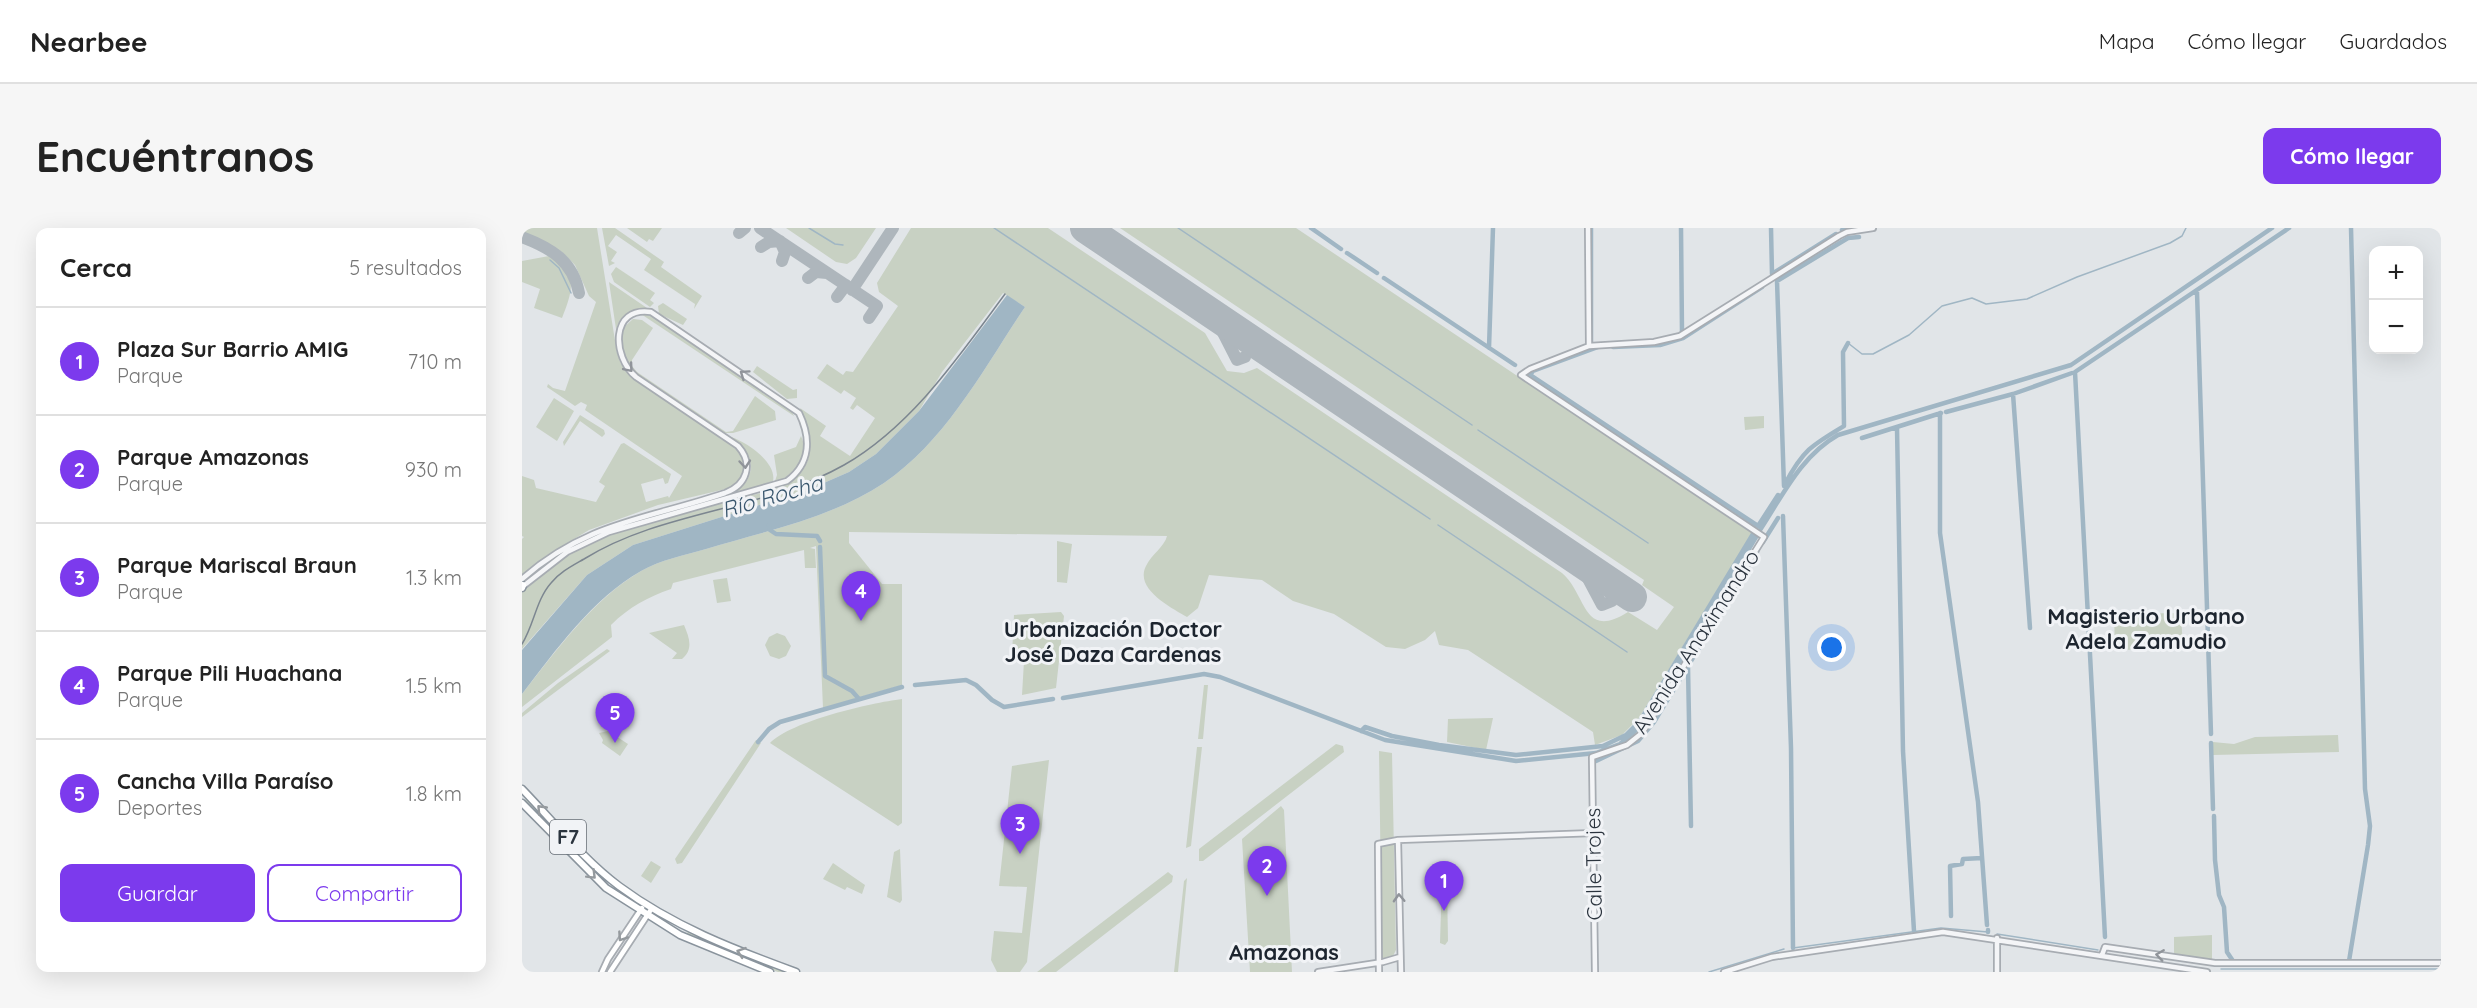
<!DOCTYPE html>
<html lang="es">
<head>
<meta charset="utf-8">
<style>
	body { margin:0; font-family:Quicksand,sans-serif; background:#f6f6f6; color:#222 }
	.controls { position:absolute; right:18px; top:18px; display:grid; overflow:hidden; border-radius:12px; box-shadow:0 6px 24px #0002 }
	.controls button { width:54px; height:54px; display:grid; place-items:center; padding:0; border:0; border-bottom:2px solid #e0e0e0; background:#fff; color:#222; font:30px sans-serif }
	.you { position:absolute; left:1310px; top:420px; width:21px; height:21px; margin:-15px; border:4px solid #fff; border-radius:50%; background:#1a73e8; box-shadow:0 0 0 9px #1a73e833 }
	.badge { display:grid; place-items:center; width:39px; height:39px; border-radius:50%; background:#7c3aed; color:#fff; font-size:20px; font-weight:700 }
	.pin { position:absolute; translate:-50% -50px; filter:drop-shadow(0 2px 3px #0008) }
	.pin::after { content:''; position:absolute; top:32px; width:21px; height:18px; background:inherit; clip-path:polygon(0 0,100% 0,50% 100%) }
	.list { margin:0; padding:0; list-style:none }
	h2 { display:flex; justify-content:space-between; align-items:center; height:78px; margin:0; padding:0 24px; font-size:26px }
	h2 small { font-size:20px; font-weight:400; color:#767676 }
	.list li { display:grid; grid-template-columns:39px 1fr auto; gap:18px; align-items:center; box-sizing:border-box; height:108px; padding:0 24px; border-top:2px solid #e0e0e0 }
	.list b { display:block; font-size:22px; white-space:nowrap }
	.list p { margin:0; font-size:20px; white-space:nowrap; color:#767676 }
	.list em { font-size:20px; font-style:normal; color:#767676 }
	.actions { display:flex; gap:12px; padding:18px 24px }
	.actions a { flex:1; padding:14px 0; border:2px solid #7c3aed; border-radius:12px; text-align:center; font-size:21px; color:#7c3aed }
	.actions .main { background:#7c3aed; color:#fff }
	.map { position:relative; flex:none; width:1919px; height:744px; overflow:hidden; border-radius:12px }
	header { display:flex; align-items:center; gap:36px; box-sizing:border-box; height:84px; padding:0 30px; background:#fff; border-bottom:2px solid #e0e0e0 }
	header strong { font-size:28px }
	nav { display:flex; gap:33px; margin-inline-start:auto; font-size:21px }
	.intro { display:flex; align-items:center; justify-content:space-between; box-sizing:border-box; height:144px; padding:0 36px }
	h1 { margin:0; font-size:42px }
	.button { padding:15px 27px; border-radius:12px; background:#7c3aed; color:#fff; font-size:21px; font-weight:700 }
	main { display:flex; gap:36px; padding:0 36px }
	aside { flex:1; background:#fff; border-radius:12px; box-shadow:0 6px 24px #0002 }
	.map>svg:first-child { display:block }
	.green { fill:#c8d1c3 }
	.water { fill:#a0b6c4 }
	.lines { fill:none; stroke-linecap:round; stroke-linejoin:round }
	.stream { stroke:#a0b6c4; stroke-width:1.5 }
	.canal { stroke:#a0b6c4; stroke-width:4.5 }
	.taxiway { stroke:#aeb6bc; stroke-width:12 }
	.runway { stroke:#aeb6bc; stroke-width:30 }
	.tertiary-casing { stroke:#a7acb2; stroke-width:8 }
	.secondary-casing { stroke:#a7acb2; stroke-width:8 }
	.trunk-casing { stroke:#8a949d; stroke-width:9 }
	.tertiary { stroke:#f4f5f7; stroke-width:4.5 }
	.secondary { stroke:#fff; stroke-width:4.5 }
	.trunk { stroke:#fff; stroke-width:6 }
	.tram { stroke:#7c8690; stroke-width:1.5 }
	.oneway { stroke:#90949a }
	.oneway2 { stroke:#959a9e }
	.labels { text-anchor:middle; stroke-width:6; stroke-linejoin:round; paint-order:stroke }
	.shield { fill:#f1f3f6; stroke:#666d75; stroke-width:1.5 }
	.shield-label { font-size:20px; font-weight:bold; fill:#2b343e }
	.street-label { font-size:21px; fill:#2b343e; stroke:#f1f3f6 }
	.water-label { font-size:22px; font-style:italic; fill:#3a576e; stroke:#f1f3f6 }
	.neighbourhood-label { font-size:22px; font-weight:bold; fill:#1d252f; stroke:#f1f3f6 }
</style>
</head>
<body>
<header>
<strong>Nearbee</strong>
<nav><a>Mapa</a><a>Cómo llegar</a><a>Guardados</a></nav>
</header>
<div class="intro"><h1>Encuéntranos</h1><a class="button">Cómo llegar</a></div>
<main>
<aside>
<h2>Cerca<small>5 resultados</small></h2>
<ul class="list">
<li><span class="badge">1</span><div><b>Plaza Sur Barrio AMIG</b><p>Parque</p></div><em>710 m</em></li>
<li><span class="badge">2</span><div><b>Parque Amazonas</b><p>Parque</p></div><em>930 m</em></li>
<li><span class="badge">3</span><div><b>Parque Mariscal Braun</b><p>Parque</p></div><em>1.3 km</em></li>
<li><span class="badge">4</span><div><b>Parque Pili Huachana</b><p>Parque</p></div><em>1.5 km</em></li>
<li><span class="badge">5</span><div><b>Cancha Villa Paraíso</b><p>Deportes</p></div><em>1.8 km</em></li>
</ul>
<div class="actions"><a class="main">Guardar</a><a>Compartir</a></div>
</aside>
<div class="map">
<svg width="1919" height="744" viewBox="0 0 1919 744">
	<rect width="100%" height="100%" fill="#e1e5e8"/>
	<path class="green" d="M0,0H75L95,125L99,136L111,149L212,217L223,234L222,247L208,260L136,277L67,302L24,328L0,348V311L2,309L0,308V248L12,252L14,260L74,274L83,258L77,254L99,216L102,215L149,246L146,255L143,256L141,250L119,256L124,274L146,268L147,270L160,248L63,182L65,177L59,174L53,178L25,159L26,156L31,160L43,163L74,74L67,68L53,37L40,24L0,4Z
		M80,0H93L142,34L139,39L180,68L172,81L173,76L122,42L129,31L94,7L86,18L95,24L89,33L93,35L87,38Z
		M105,0H140L131,13L127,11L125,14Z
		M264,0H354L334,30L325,36L314,34Z
		M389,0H526L683,105L705,143L722,145L735,140L1040,345C1065,366 1060,413 1106,384L1135,402L1152,379L1120,357L1122,352L598,0H774L1230,305L1117,490L1100,507L1073,517L1071,504L946,422L917,417L913,403L903,412L883,421L864,419L812,386L771,373L740,352L687,347L676,380L665,389C650,380 612,361 624,338C629,327 643,318 645,308L327,304V315L360,356H380V457L301,480L294,318L288,320L293,321L294,340H283L282,322L151,355L149,361C126,369 107,379 89,397L90,409L0,479V466C35,422 70,372 119,343C138,332 163,327 184,321C244,303 309,290 362,255C424,213 462,140 503,79L481,65L420,144L397,183L354,226L327,244L288,261L111,317L65,347L0,421V365C6,355 18,347 27,340C91,294 172,282 247,263C293,249 295,220 278,180L304,198L298,208L328,228L353,190L335,177L331,182L328,180L334,170L322,162L319,166L295,150L305,136L321,147L324,143L331,144L376,78L357,64L355,55Z
		M27,28C58,44 50,64 40,90L12,80L18,61L0,54V33Z
		M94,39L133,65L128,72L132,75L128,79L92,54L89,46Z
		M87,54L125,80C110,80 99,87 94,101Z
		M141,75L165,91L161,97L137,86L136,78Z
		M119,86L129,88L269,182L272,188Z
		M111,91L120,92L131,100L110,132V138L115,144L204,204L211,203L233,168L253,183L254,192L211,205H203L116,147C103,135 96,118 100,101Z
		M235,138L271,162L275,161V170L265,171L231,144Z
		M32,170L52,183L35,213L14,199Z
		M58,187L82,202L83,206L80,209L58,193L42,218L41,214Z
		M1242,188V200L1223,202L1222,189Z
		M279,208C289,230 271,247 252,256L255,247L252,227L274,219Z
		M209,209C225,214 255,235 251,253L212,267L153,283C171,266 216,278 227,248C234,230 220,220 209,209Z
		M535,313L550,316L545,355L535,354Z
		M205,350L209,373L195,375L191,352Z
		M539,384L542,388L534,460L500,467L502,433L492,430L490,426L492,387Z
		M1659,385L1661,421L1593,422L1592,386Z
		M162,397C167,409 172,421 160,431H150L155,425L127,405Z
		M255,405L263,408L269,418L264,428L257,431L248,428L243,417L247,409Z
		M85,421L88,423L0,489V485L36,455Z
		M682,457H686L681,511H676Z
		M380,471V595L376,598L248,515C270,493 348,475 380,471Z
		M971,490L964,522L925,514L926,491Z
		M86,503L106,516L98,528L80,515L81,512L77,505Z
		M1816,507L1817,524L1691,527V514L1712,516L1733,509Z
		M234,512L239,515L160,635L155,636L153,631Z
		M814,516L821,518L822,524L681,633H677V621Z
		M675,519H680L669,618L664,620Z
		M857,523L870,525L874,722L871,728L860,732Z
		M527,532L505,734L498,744H475L469,732L472,703L500,705L505,659L477,658L490,538Z
		M5,570L84,651L83,653L2,573Z
		M759,578L762,582L770,744H728L720,611Z
		M378,621L380,672L378,675L365,669L372,624Z
		M129,633L139,639L129,655L119,648Z
		M311,635L343,657L340,666L325,659L323,662L301,651Z
		M646,644L651,648L650,654L534,744H515Z
		M665,650L656,744H652L662,653Z
		M920,651L925,654L926,713L923,717L918,715Z
		M166,704L266,744H256L164,706Z
		M1690,707V733L1655,728L1652,725V709Z"/>
	<path class="water" d="M485,67L503,79C462,140 424,213 362,255C309,290 244,303 184,321C163,327 138,332 119,343C70,371 34,422 0,466V422L65,347L111,317L288,261L327,244L354,226L397,183Z"/>
	<g class="lines">
		<path class="stream" d="M287,0L313,16L321,17
			M472,0L908,291
			M656,0L950,197
			M28,32L37,40L49,65
			M1326,115L1340,126H1351L1387,107L1420,78L1450,70L1464,76L1505,71L1555,49L1648,15L1660,8L1664,0
			M956,202L1126,315
			M916,297L1105,424
			M1475,706L1576,722
			M1271,720L1419,700L1466,704
			M1699,741H1919
			M1187,744L1262,721"/>
		<path class="canal" d="M789,0L819,21
			M1069,0V114
			M1159,0L1160,105
			M1249,0L1250,46L1314,6
			M1320,2L1324,0
			M825,25L855,45
			M862,50L993,137
			M1675,64L1689,506
			M1076,119L1011,143L1008,147L1236,298L1256,267
			M1091,119L1138,117L1161,110L1240,59
			M967,120L971,0
			M1491,166L1508,400
			M1424,184L1491,166L1550,145
			M1418,185V305L1456,574L1465,697
			M1375,200L1381,523L1392,703
			M1340,210L1419,185
			M1263,256C1281,222 1290,217 1322,198L1321,124L1326,115
			M1262,258L1255,53L1326,10L1337,9
			M1261,288L1269,520L1271,720
			M247,297L248,302L254,306L295,308L298,313
			M1238,302C1261,267 1279,228 1316,207L1549,137L1750,0
			M1241,314L1256,290
			M298,319L303,448L330,463L337,471
			M1166,439L1169,598
			M393,457L444,452L454,457L470,472L482,479L531,471
			M541,470L682,446L698,449L863,512L994,533L1074,525L1098,516L1122,495L1234,309
			M839,503L843,499L870,508L917,517L994,527L1081,518L1104,507L1118,493L1231,306
			M236,514L247,501L258,494L380,459
			M1689,515L1691,581
			M1074,533L1116,513L1132,494L1235,324
			M1692,588L1693,632L1697,667L1702,679L1705,724L1711,733
			M1429,688L1428,638L1440,636L1441,631L1460,630
			M1466,702V704
			M1583,709L1553,144L1767,0
			M1827,733L1846,617L1848,598L1843,561L1829,0"/>
		<path class="taxiway" d="M238,0L355,78L347,90
			M217,5L223,0
			M0,9C29,20 51,33 57,65
			M239,19L247,14L258,13L263,24L260,33
			M286,50L294,44L305,45
			M330,62L371,0
			M315,69L324,57
			M692,87L715,132L723,129
			M1056,332L1080,377L1090,373"/>
		<path class="runway" d="M563,0L1110,369"/>
		<defs>
			<path id="tertiary" d="M1066,0L1067,118
				M0,351C64,294 126,291 203,265C225,257 232,236 216,218L114,149C90,129 88,78 129,84L277,185C289,210 289,235 265,253L87,304L45,324L0,359
				M876,612L879,744
				M1475,710V744
				M1580,727L1583,719L1693,735H1919
				M796,744L861,734L878,729
				M857,744L856,616L876,612L1072,605
				M1073,744L1070,529L1105,517L1120,505L1242,309L999,147L1008,141L1067,118L1132,114L1158,108L1317,8L1325,4L1351,0
				M1202,744L1250,729L1421,704L1685,744"/>
			<path id="secondary" d="M80,744L86,731L120,680
				M88,744L130,680"/>
			<path id="trunk" d="M0,360L1,357
				M0,561C31,593 62,632 97,658C151,698 211,721 274,744
				M0,575L84,660L158,707L248,744"/>
		</defs>
		<use href="#tertiary" class="tertiary-casing"/>
		<use href="#secondary" class="secondary-casing"/>
		<use href="#trunk" class="trunk-casing"/>
		<use href="#tertiary" class="tertiary"/>
		<use href="#secondary" class="secondary"/>
		<use href="#trunk" class="trunk"/>
		<path class="tram" d="M0,416C12,397 14,372 29,355C38,344 50,338 62,331C141,282 241,283 322,237C390,198 438,127 483,66"/>
	</g>
	<defs><path id="oneway-chevron" d="M-2-3.5L2.5 0L-2 3.5" fill="none" stroke-width="1.6" stroke-linecap="round" stroke-linejoin="round" transform="scale(1.5)"/></defs>
	<g class="oneway">
		<use href="#oneway-chevron" transform="translate(107 140) rotate(50)"/>
		<use href="#oneway-chevron" transform="translate(222 146) rotate(-145)"/>
		<use href="#oneway-chevron" transform="translate(223 236) rotate(85)"/>
		<use href="#oneway-chevron" transform="translate(877 670) rotate(-92)"/>
		<use href="#oneway-chevron" transform="translate(1638 727) rotate(-172)"/>
	</g>
	<g class="oneway2">
		<use href="#oneway-chevron" transform="translate(19 581) rotate(-134)"/>
		<use href="#oneway-chevron" transform="translate(70 647) rotate(45)"/>
		<use href="#oneway-chevron" transform="translate(100 709) rotate(124)"/>
		<use href="#oneway-chevron" transform="translate(219 724) rotate(-161)"/>
	</g>
	<g class="labels">
		<rect class="shield" x="28" y="592" width="36" height="34" rx="4.5"/>
		<g class="shield-label">
			<text x="46" y="616">F7</text>
		</g>
		<g class="street-label">
			<text transform="translate(1174 414) rotate(-57)" y="7">Avenida Anaximandro</text>
			<text transform="translate(1072 636) rotate(-91)" y="7">Calle Trojes</text>
		</g>
		<g class="water-label">
			<text transform="translate(250 268) rotate(-16)" y="8">Río Rocha</text>
		</g>
		<g class="neighbourhood-label">
			<text x="1624" y="396">Magisterio Urbano<tspan x="1624" dy="25">Adela Zamudio</tspan></text>
			<text x="591" y="409">Urbanización Doctor<tspan x="591" dy="25">José Daza Cardenas</tspan></text>
			<text x="762" y="732">Amazonas</text>
		</g>
	</g>
</svg>
<div class="controls">
<button>+</button>
<button>−</button>
</div>
<div class="you"></div>
<div class="pin badge" style="left:922px;top:683px">1</div>
<div class="pin badge" style="left:745px;top:668px">2</div>
<div class="pin badge" style="left:498px;top:626px">3</div>
<div class="pin badge" style="left:339px;top:393px">4</div>
<div class="pin badge" style="left:93px;top:515px">5</div>
</div>
</main>
</body>
</html>
